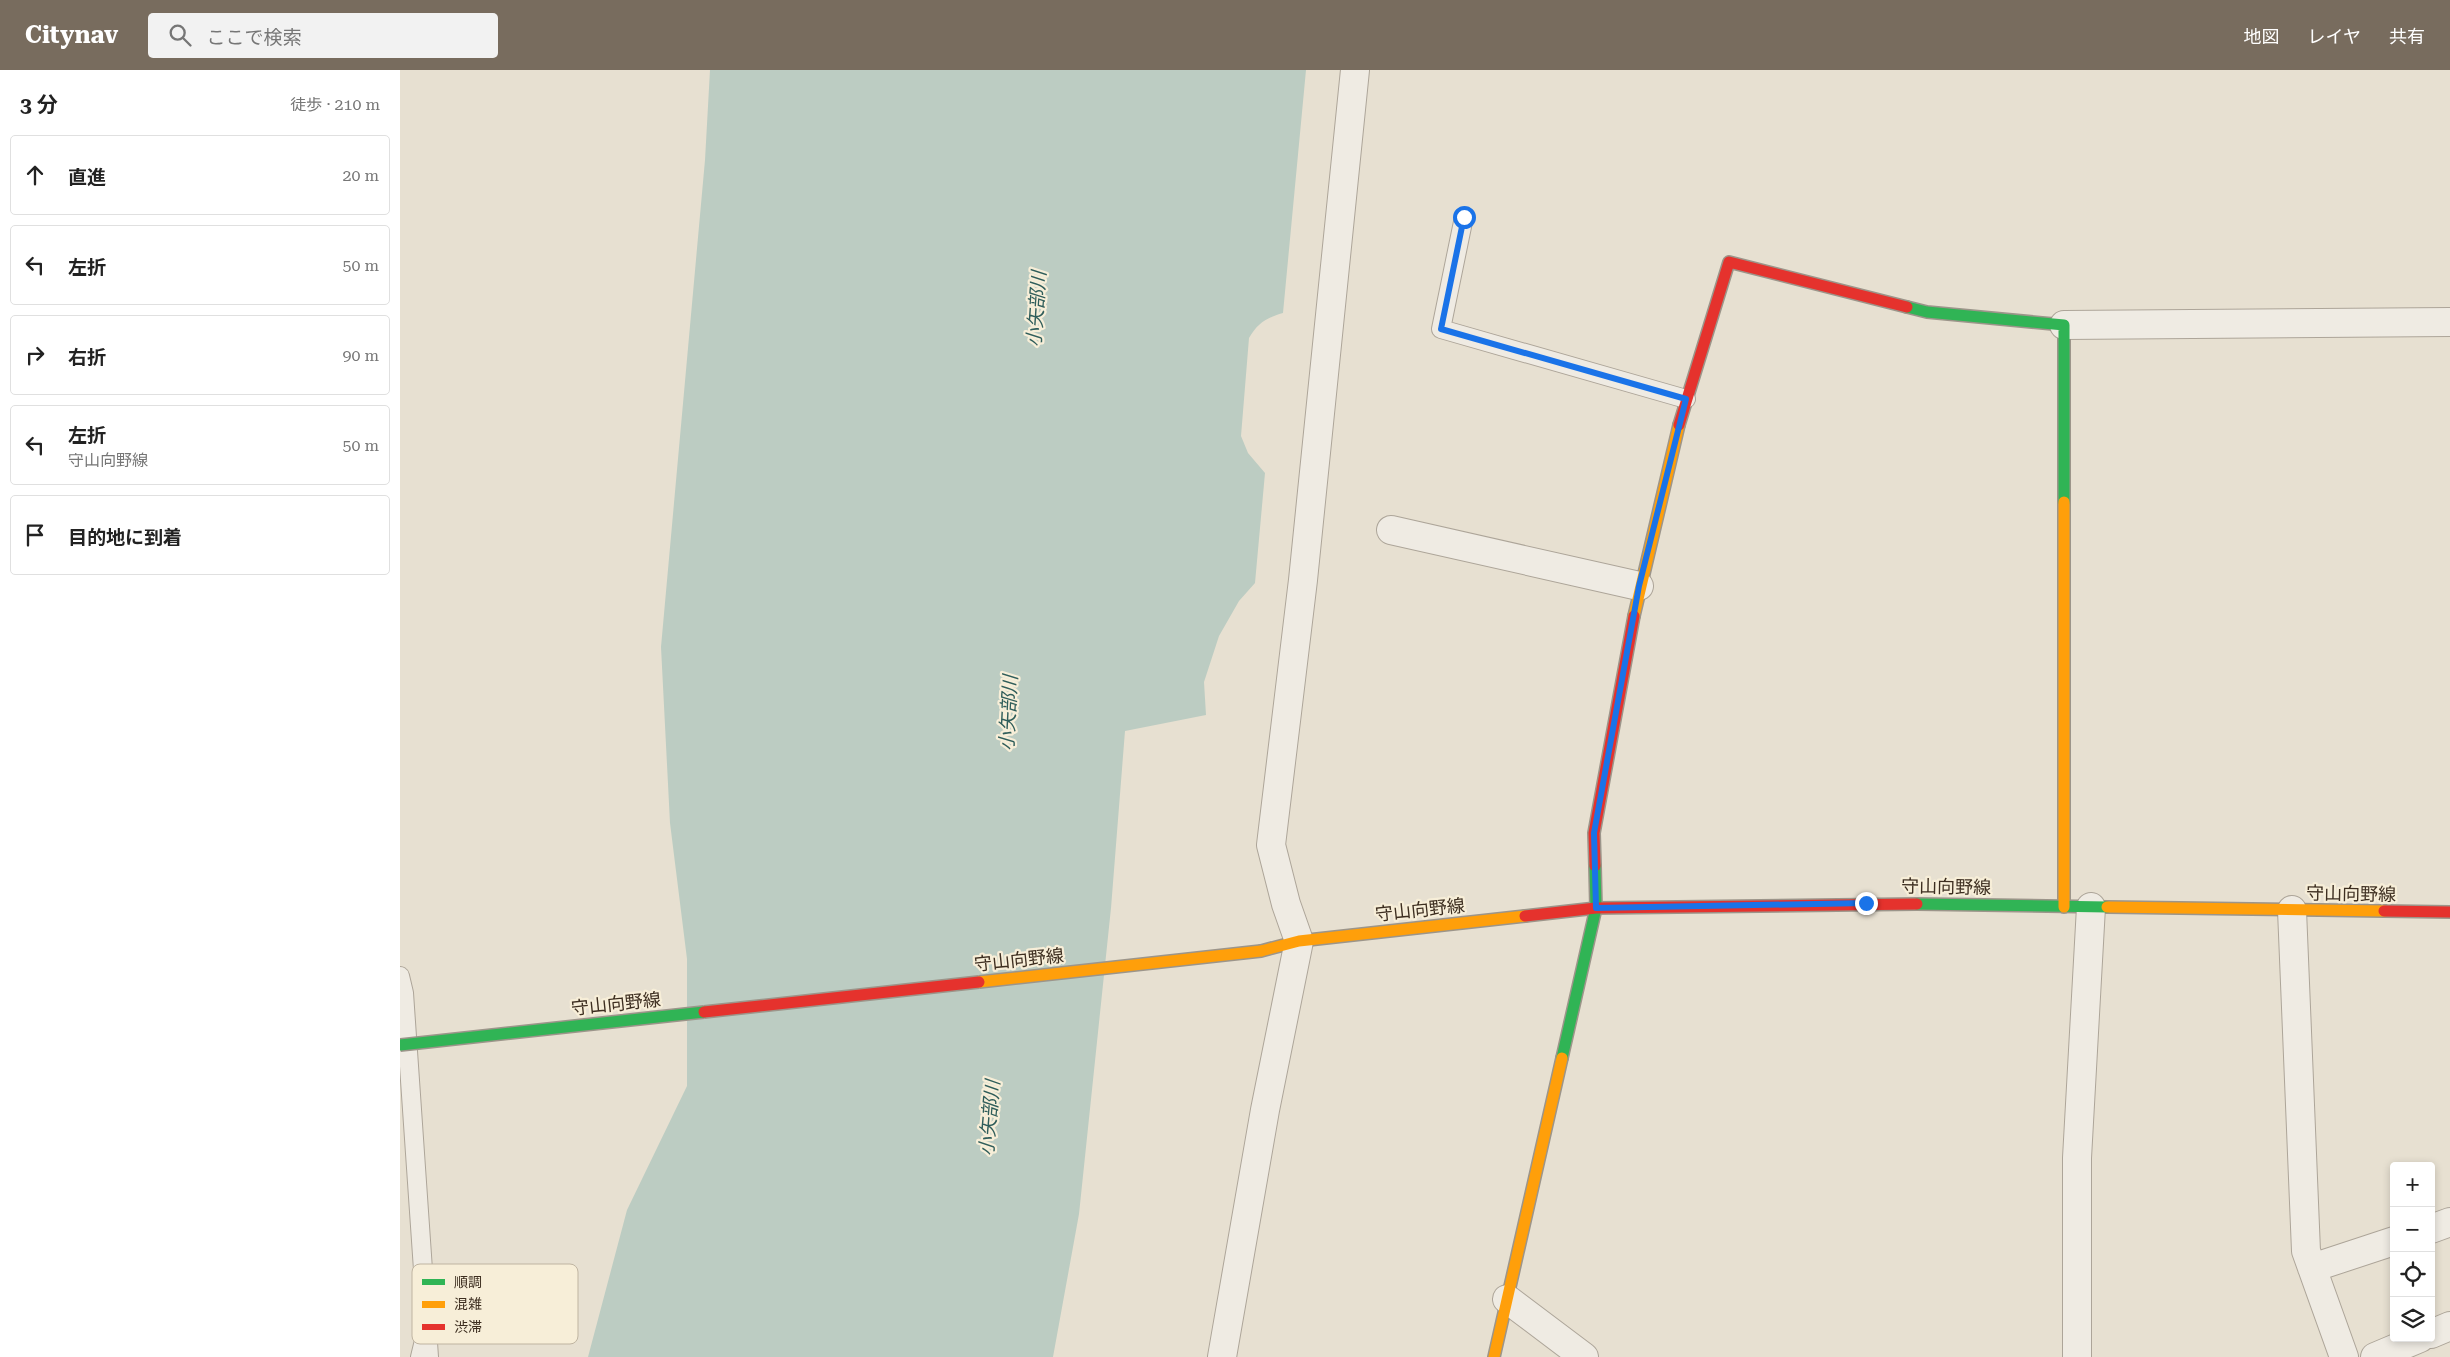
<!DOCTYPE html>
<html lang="ja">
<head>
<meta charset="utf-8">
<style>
	body { margin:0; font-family:"Roboto Serif","Noto Sans JP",serif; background:#f2f2f2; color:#222 }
	.controls { position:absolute; right:15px; bottom:15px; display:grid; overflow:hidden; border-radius:5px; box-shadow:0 2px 8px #0003 }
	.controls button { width:45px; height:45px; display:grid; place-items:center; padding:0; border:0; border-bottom:1px solid #e0e0e0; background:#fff; color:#222; font:25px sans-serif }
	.stop { position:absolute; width:15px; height:15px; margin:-11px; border:4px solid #1a73e8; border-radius:50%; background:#fff }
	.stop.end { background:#1a73e8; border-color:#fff; box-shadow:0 1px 5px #0008 }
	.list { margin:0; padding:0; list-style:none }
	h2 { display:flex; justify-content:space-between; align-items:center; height:65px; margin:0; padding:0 20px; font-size:21px }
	h2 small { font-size:16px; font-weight:400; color:#767676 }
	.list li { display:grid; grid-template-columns:32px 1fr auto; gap:15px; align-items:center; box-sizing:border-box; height:80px; margin:0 10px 10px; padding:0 10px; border:1px solid #e0e0e0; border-radius:5px }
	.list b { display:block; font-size:19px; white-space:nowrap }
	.list p { margin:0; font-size:16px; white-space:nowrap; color:#767676 }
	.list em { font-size:16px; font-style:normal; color:#767676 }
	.icon { flex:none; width:28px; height:28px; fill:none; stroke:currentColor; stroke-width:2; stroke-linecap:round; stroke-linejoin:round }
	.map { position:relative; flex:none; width:2050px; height:1287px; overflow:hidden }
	header { display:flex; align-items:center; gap:30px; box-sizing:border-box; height:70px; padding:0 25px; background:#786c5e; color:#fff }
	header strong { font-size:24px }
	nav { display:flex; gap:28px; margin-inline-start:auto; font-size:18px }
	.search { width:350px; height:45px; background:#f2f2f2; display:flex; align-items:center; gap:12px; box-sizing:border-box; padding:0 18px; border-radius:5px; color:#767676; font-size:19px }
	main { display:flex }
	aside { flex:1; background:#fff }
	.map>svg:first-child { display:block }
	.water { fill:#bcccc2 }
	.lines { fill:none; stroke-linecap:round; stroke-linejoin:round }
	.lane-casing { stroke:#ada599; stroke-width:20 }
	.street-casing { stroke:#ada599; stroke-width:30 }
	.fast-casing { stroke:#9c958a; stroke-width:14 }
	.slow-casing { stroke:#9c958a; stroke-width:14 }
	.jam-casing { stroke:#9c958a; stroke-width:14 }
	.lane { stroke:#efebe3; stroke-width:18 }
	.street { stroke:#efebe3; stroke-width:28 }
	.fast { stroke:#30b455; stroke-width:11 }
	.slow { stroke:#ff9f0a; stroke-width:11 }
	.jam { stroke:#e5322d; stroke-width:11 }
	.fast-bridge-casing { stroke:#9c958a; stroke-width:14; stroke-linecap:butt }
	.slow-bridge-casing { stroke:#9c958a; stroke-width:14; stroke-linecap:butt }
	.jam-bridge-casing { stroke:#9c958a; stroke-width:14; stroke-linecap:butt }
	.fast-bridge { stroke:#30b455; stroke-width:11 }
	.slow-bridge { stroke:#ff9f0a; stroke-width:11 }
	.jam-bridge { stroke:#e5322d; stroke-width:11 }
	.route { stroke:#1a73e8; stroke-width:6 }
	.labels { text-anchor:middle; stroke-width:4.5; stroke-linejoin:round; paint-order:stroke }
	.street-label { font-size:18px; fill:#3d2e20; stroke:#f7eed8 }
	.water-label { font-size:19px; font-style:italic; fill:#2f5d5a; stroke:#f7eed8 }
	.key { fill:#f7eed8; stroke:#bfb4a1; stroke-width:1 }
	.key-label { font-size:14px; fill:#3d2e20 }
</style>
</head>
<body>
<header>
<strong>Citynav</strong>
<div class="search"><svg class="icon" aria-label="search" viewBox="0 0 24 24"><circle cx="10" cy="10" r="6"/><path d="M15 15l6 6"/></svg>ここで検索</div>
<nav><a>地図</a><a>レイヤ</a><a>共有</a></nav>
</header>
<main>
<aside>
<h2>3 分<small>徒歩 · 210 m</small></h2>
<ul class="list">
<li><svg class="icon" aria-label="ahead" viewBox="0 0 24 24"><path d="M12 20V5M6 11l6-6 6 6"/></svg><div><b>直進</b></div><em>20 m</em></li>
<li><svg class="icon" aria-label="left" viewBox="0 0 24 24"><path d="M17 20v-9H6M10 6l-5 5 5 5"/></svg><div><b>左折</b></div><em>50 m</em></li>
<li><svg class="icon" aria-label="right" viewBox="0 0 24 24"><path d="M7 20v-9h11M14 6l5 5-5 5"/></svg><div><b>右折</b></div><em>90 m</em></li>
<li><svg class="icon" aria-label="left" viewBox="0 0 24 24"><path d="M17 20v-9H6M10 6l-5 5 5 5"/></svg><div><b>左折</b><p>守山向野線</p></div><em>50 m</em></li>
<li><svg class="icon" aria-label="arrive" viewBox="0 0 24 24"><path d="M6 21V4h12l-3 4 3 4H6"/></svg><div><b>目的地に到着</b></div></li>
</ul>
</aside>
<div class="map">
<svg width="2050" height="1287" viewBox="0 0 2050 1287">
	<rect width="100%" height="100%" fill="#e7e0d1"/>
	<path class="water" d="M310,0H906L883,243C866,248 858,253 849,268L841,366L848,383L865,403L855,513L839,531L819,566L804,612L806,645L725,661L711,838L679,1144L653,1287H188L227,1140L287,1016V889L270,753L261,577L305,90Z"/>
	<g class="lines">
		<defs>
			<path id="lane" d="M1064,147L1041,259L1286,329
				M0,906L4,923L27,1258
				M20,1287L27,1258L29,1287"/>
			<path id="street" d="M1664,255L2050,252
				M991,460L1239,516
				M1892,840L1906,1181L1944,1287
				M2031,1159L2050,1152
				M1912,1198L1994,1171
				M1107,1229L1184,1287
				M2031,1264L2050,1256
				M822,1287L865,1040L899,871L886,834L871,775L903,510L955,0
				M1677,1287V1088L1691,837
				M1975,1287L2020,1268"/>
			<path id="fast" d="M1507,237L1527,242L1664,255V432
				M1517,834L1707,837
				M1162,988L1196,838L1195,796"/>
			<path id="slow" d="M1664,432V837
				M1234,546L1279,355
				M1707,837L1984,841
				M861,881L899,871L1125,846
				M1094,1287L1162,988"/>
			<path id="jam" d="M1279,355L1329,192L1507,237
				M1195,796L1194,763L1234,546
				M1984,841L2050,842
				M1125,846L1196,838L1517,834"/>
		</defs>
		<use href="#lane" class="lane-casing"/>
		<use href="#street" class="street-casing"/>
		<use href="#fast" class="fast-casing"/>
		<use href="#slow" class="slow-casing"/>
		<use href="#jam" class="jam-casing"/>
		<use href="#lane" class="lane"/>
		<use href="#street" class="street"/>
		<use href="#fast" class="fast"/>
		<use href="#slow" class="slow"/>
		<use href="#jam" class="jam"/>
		<defs>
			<path id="fast-bridge" d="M0,975L304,942"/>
			<path id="slow-bridge" d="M579,912L861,881"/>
			<path id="jam-bridge" d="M304,942L579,912"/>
		</defs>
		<use href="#fast-bridge" class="fast-bridge-casing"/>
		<use href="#slow-bridge" class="slow-bridge-casing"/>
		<use href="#jam-bridge" class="jam-bridge-casing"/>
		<use href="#fast-bridge" class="fast-bridge"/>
		<use href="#slow-bridge" class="slow-bridge"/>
		<use href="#jam-bridge" class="jam-bridge"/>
	</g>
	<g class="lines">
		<path class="route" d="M1064,147L1041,259L1286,329L1239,516L1194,763L1196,838L1466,833"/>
	</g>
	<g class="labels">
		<g class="street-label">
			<text transform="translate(1546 817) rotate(1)" y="6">守山向野線</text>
			<text transform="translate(1951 824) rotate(1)" y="6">守山向野線</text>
			<text transform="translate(1020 840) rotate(-6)" y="6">守山向野線</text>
			<text transform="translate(619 890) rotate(-6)" y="6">守山向野線</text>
			<text transform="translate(216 934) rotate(-6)" y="6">守山向野線</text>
		</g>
		<g class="water-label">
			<text transform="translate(636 239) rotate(-86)" y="7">小矢部川</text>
			<text transform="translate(608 643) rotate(-87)" y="7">小矢部川</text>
			<text transform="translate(589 1048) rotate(-85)" y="7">小矢部川</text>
		</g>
	</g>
	<rect x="12" y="1194" width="166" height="80" rx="8" class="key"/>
	<rect x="22" y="1209" width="23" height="6" fill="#30b455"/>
	<rect x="22" y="1231" width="23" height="7" fill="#ff9f0a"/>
	<rect x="22" y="1254" width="23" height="6" fill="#e5322d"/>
	<g class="key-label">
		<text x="54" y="1217">順調</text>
		<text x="54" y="1239">混雑</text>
		<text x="54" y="1262">渋滞</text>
	</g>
</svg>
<div class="controls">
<button>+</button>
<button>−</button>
<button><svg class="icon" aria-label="locate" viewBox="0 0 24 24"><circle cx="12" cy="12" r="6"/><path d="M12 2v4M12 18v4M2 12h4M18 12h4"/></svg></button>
<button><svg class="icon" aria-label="layers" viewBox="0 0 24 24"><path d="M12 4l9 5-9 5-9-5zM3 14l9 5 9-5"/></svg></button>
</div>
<div class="stop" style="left:1064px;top:147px"></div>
<div class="stop end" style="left:1466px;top:833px"></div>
</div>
</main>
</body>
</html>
